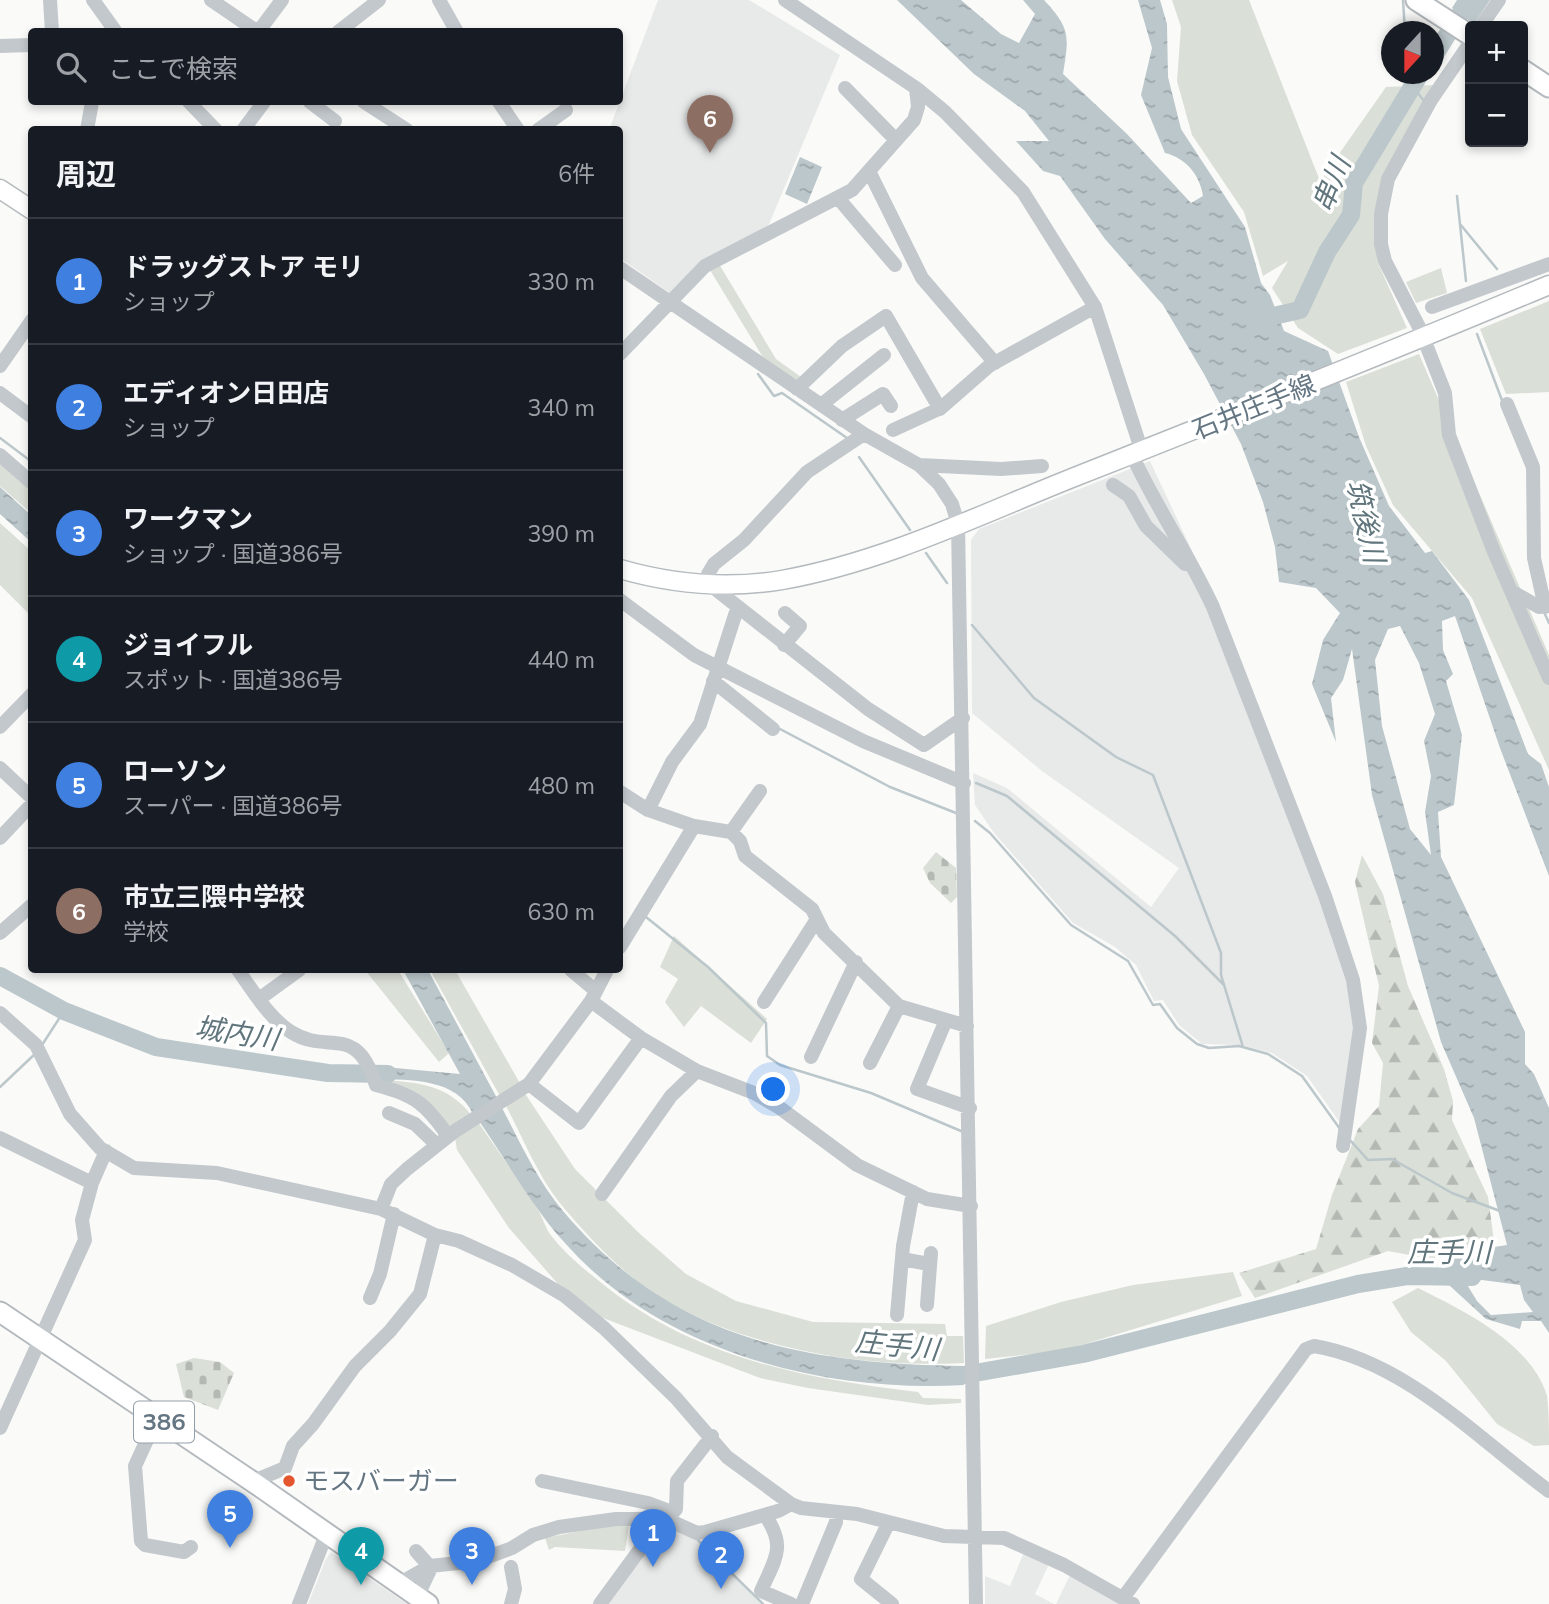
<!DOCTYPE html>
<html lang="ja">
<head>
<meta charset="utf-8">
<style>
	body { margin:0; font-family:Mulish,"Noto Sans JP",sans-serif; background:#20242c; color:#f1f3f6 }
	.controls { position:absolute; right:21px; top:21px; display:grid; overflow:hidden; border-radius:7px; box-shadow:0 4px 10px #0003 }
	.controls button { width:63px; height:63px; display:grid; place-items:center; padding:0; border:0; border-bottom:2px solid #363941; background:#171b24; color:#f1f3f6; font:35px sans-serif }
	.compass { position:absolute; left:1381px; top:21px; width:63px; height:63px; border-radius:50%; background:#171b24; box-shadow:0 4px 10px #0003; rotate:201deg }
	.you { position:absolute; left:774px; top:1090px; width:24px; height:24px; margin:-18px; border:5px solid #fff; border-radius:50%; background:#1a73e8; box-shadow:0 0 0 10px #1a73e833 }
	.badge { display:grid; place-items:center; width:46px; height:46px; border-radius:50%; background:#1a73e8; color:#fff; font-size:23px; font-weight:700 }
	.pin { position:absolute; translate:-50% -58px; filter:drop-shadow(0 2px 4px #0008) }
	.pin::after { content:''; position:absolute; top:37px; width:24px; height:21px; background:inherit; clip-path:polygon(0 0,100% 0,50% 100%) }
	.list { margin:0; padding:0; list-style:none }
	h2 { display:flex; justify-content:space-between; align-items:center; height:91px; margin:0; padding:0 28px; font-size:30px }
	h2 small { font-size:23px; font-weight:400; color:#9ea1a6 }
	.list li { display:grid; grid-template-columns:46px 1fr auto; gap:21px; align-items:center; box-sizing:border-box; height:126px; padding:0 28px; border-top:2px solid #363941 }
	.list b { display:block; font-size:26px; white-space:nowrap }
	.list p { margin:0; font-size:23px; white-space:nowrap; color:#9ea1a6 }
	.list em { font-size:23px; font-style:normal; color:#9ea1a6 }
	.icon { flex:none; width:38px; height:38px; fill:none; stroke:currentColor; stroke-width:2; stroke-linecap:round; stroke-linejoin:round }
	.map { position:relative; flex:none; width:1549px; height:1604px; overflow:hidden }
	.search { position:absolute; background:#171b24; box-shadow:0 4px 10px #0003; left:28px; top:28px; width:595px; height:77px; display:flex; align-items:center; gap:18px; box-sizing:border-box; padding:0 24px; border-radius:7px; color:#9ea1a6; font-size:26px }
	.panel { position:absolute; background:#171b24; box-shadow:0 4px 10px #0003; left:28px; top:126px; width:595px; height:847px; border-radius:7px }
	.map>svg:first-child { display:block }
	.built { fill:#e8e9e9 }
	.grass { fill:#dadfd7 }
	.forest { fill:url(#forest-firs) }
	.cemetery { fill:url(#cemetery-stones) }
	.water { fill:url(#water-ripples); fill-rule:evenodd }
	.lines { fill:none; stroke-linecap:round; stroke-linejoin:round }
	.stream { stroke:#bbc7cb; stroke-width:2.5 }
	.river { stroke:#bbc7cb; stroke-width:18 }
	.major-casing { stroke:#b5babe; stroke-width:21 }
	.highway-casing { stroke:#b4b9bd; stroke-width:23 }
	.minor { stroke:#c3c8cc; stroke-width:14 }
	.major { stroke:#fff; stroke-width:18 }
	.highway { stroke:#fff; stroke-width:19 }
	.poi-dot { fill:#e4572e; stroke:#fff; stroke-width:2.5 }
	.labels { text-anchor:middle; stroke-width:7; stroke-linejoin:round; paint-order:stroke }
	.shield { fill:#fff; stroke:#939fa8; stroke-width:2 }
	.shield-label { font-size:24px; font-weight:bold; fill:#657683 }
	.street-label { font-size:26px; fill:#657683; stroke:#fff }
	.poi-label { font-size:26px; fill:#657683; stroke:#fff; text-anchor:start }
	.water-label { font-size:28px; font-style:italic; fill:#60757c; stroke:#fff }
</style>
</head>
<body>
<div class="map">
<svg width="1549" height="1604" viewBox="0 0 1549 1604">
	<defs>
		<pattern id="forest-firs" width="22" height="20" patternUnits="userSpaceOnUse" patternTransform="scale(1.75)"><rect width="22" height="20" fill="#dadfd7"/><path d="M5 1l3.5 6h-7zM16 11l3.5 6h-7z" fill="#b4b9b4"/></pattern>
		<pattern id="cemetery-stones" width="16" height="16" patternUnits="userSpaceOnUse" patternTransform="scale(1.75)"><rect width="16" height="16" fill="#dadfd7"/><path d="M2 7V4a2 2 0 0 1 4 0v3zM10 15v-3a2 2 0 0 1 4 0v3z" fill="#b4b9b4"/></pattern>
		<pattern id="water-ripples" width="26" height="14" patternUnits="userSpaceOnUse" patternTransform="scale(1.75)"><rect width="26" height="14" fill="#bbc7cb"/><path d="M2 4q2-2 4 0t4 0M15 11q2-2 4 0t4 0" fill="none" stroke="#9ca6aa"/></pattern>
	</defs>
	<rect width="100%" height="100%" fill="#fafaf8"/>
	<path class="built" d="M658,0H749L840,55L767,229L670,293L620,258V130H609Z
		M1150,461L1201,570L1243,671L1365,1039L1343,1127L1307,1076L1272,1053L1240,1045L1202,1044L1179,1025L1163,1000L1154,1001L1136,965L1115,947L1073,923L994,833L975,805L973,773L1007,788L1151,907L1179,868L1042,771L972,713L971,540L979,529Z
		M664,1524L693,1536L761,1604H603Z
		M1025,1550L1050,1562L1035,1594L1054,1604H985V1576L1010,1586Z
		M331,1552L407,1604H308L326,1559Z
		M1071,1573L1127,1604H1056Z"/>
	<path class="grass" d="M1172,0H1249L1320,181L1386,87L1434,85L1376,208L1378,263L1407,328L1338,354L1298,328L1272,288L1288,261L1263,276L1244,212L1192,135L1177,81L1181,27Z
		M719,264L776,359L801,377L798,381L764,359L710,270Z
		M1441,268L1447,293L1416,303L1406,282Z
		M1549,301V392L1506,394L1480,329Z
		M1419,354L1549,655V770L1472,598L1393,505L1366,446L1346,382Z
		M0,452L31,479V513L0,486Z
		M0,523L31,551V616L0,585Z
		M674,936L767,1019L751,1043L701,1006L684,1027L665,1002L678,979L660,967Z
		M365,970H398L449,1053L439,1062Z
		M430,970H455L521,1085L501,1098Z
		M379,1080C417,1082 448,1084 472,1116L449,1131Z
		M524,1092L575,1169L640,1234L686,1274L736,1301L813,1322L945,1324L947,1336H963L964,1363C868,1368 761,1351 675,1306C632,1283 595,1245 564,1208C539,1179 524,1140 506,1106Z
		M478,1122C498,1151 519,1180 538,1210C543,1218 545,1227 550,1234C565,1254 585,1270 604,1285C695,1358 806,1379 918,1392L923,1398L961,1399V1403L928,1405L808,1388L760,1378L590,1313L565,1292L509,1228L457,1150L455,1138Z
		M1233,1272L1242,1296L1062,1351L985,1359L986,1326L1061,1302L1133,1285Z
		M1418,1288C1464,1311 1531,1343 1547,1396C1549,1411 1549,1429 1549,1445L1534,1446L1497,1424L1446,1361L1411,1332L1392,1302Z
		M611,1525H629L625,1551L555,1547L549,1550L545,1538Z"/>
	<path class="forest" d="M1362,855L1383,894L1408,986L1444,1069L1453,1101L1452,1120L1488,1197L1494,1241L1431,1259L1388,1251L1255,1298L1239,1273L1316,1249L1332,1195L1358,1129L1379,1106L1383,1063L1372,1043L1379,986L1355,882Z"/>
	<path class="cemetery" d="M936,852L956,868L957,897L951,903L930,883L923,868Z
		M194,1358L220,1362L234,1373L218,1410L184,1397L176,1364Z"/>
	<path class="water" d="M897,0H961L1001,34L1019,43L1035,14L1023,0H1044C1071,29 1069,36 1063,74L1127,134L1191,203L1203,196C1200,175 1186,158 1165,153L1141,95L1152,48L1138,0H1160L1167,24L1168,77L1181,129L1245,227L1261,283L1270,295L1284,331L1328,351L1359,437L1389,506L1425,553L1432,551L1469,600L1528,754L1541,764L1549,787V876L1500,748L1455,616L1442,621L1443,650L1453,674L1446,681L1462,735L1454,805L1438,812L1441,857L1525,1032V1064L1534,1074L1549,1108V1333L1541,1321H1522L1520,1329L1486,1319L1449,1285L1443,1255L1507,1245L1474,1118L1441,1042L1372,795L1352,649L1343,680L1331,698L1336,742L1312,684L1323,640L1340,613L1316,588L1279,582L1275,547L1263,502L1241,444L1204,374L1163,305L1105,239L1060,176L1043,171L1016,141H1049L1025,111L974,74ZM1400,626L1419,663L1435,714L1424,741L1431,776L1425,812L1431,855L1410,829L1382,726L1375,660L1388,629ZM1482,1280L1520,1285L1524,1300L1533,1312L1491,1315L1477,1301L1466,1283Z
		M1457,0H1490L1474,24L1452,8Z
		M800,157L822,167L807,204L785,194Z
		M0,487L31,515V542L0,514Z
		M403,970H428L498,1100L473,1114C457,1078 410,1080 377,1079L374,1066L460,1074Z
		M501,1106C520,1142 537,1180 563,1211C671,1339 803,1364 963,1366L964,1385C824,1393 661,1352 565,1243C532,1207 507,1161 479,1121Z"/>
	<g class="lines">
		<path class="stream" d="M1403,0L1405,32
			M1410,74L1411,84L1424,101
			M1457,196L1466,281
			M1460,224L1497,269
			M1477,334L1503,403
			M758,374L774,396L782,393L847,438
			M0,438L32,462
			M859,457L910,530
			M926,553L947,583
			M1544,612L1549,623
			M972,625L1034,698L1116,757L1153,775L1221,953V975L1243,1047
			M780,729L890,787L956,813
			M976,783L1007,796L1175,936L1224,985
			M975,821L990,833L1071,925L1128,961L1153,1005L1160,1004L1177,1028L1197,1044L1209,1048L1239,1046L1268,1054L1302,1076L1340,1129
			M646,917L708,967L766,1023L767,1056L780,1065L871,1093L961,1131
			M42,1045L64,1011
			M0,1087L36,1053
			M1349,1139L1368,1160L1392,1159L1452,1193L1500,1211
			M697,1539L763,1604"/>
		<path class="river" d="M1434,56L1469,0
			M1255,320L1300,310L1327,252L1351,215L1354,183L1420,74
			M0,976L64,1011L156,1047L328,1073L388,1074
			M958,1376L1083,1354L1358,1284L1407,1276L1472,1277"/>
		<defs>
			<path id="major" d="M0,189L32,210
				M620,569C672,584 728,589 782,580C883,562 977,516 1072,478C1232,415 1391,351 1549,285"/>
			<path id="highway" d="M1416,0L1470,35
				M1523,70L1549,87
				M0,1312L256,1484L428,1604"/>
		</defs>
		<use href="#major" class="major-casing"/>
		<use href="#highway" class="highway-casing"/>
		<path class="minor" d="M50,0L52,32
			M93,0L116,32
			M211,0L258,32
			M439,0L457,32
			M785,0L916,88L945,112L1023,192L1095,307L1142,452
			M1481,26L1499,0
			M258,32L282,0
			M338,32L379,0
			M1470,43L1431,100L1388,179L1381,214V244L1385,261L1420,329L1445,393L1449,435L1494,552L1549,678
			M0,46L32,45
			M845,88L896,140
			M189,102L216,130
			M310,102L335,121
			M364,102L407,130
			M499,102L518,130
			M87,130L92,102
			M243,130L264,102
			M538,130L566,110
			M869,171L922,278L995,363
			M838,198L895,265
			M620,268L864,434L919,465L939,484L952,504L958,524L976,1604
			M1432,307L1549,264
			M620,354L705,266L852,190L914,120L918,107L916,88
			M0,366L32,320
			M797,389L842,346L886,316L940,409
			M0,393L32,417
			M1507,404L1533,467L1534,558L1545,607
			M821,405L884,355
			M842,420L883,394L891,406
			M893,430L941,408L989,366L1095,307
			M864,434L807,472L744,540L714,564L708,574L709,584L868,709L924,745L963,718
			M0,455L32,483
			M1132,455C1156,507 1189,555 1213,607L1325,896L1353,980L1360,1028L1343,1146
			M919,465L1001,469L1042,466
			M1113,485L1129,496L1146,526L1185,564
			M1511,591L1539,607L1549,606
			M620,600L694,655L863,741L964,783
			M784,645L800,626L785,613
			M713,681L773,729
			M0,727L32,694
			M0,768L32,798
			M620,792L648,810L694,826L731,832L740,841L745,856L812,909L824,933L899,1006L967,1026
			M648,810L672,762L700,724L737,609
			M731,832L760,791
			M0,838L32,804
			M0,933L32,905
			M620,947L694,826
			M238,970C253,991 269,1018 291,1032C329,1056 355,1021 376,1085C415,1095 426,1104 448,1136
			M571,970L596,991
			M259,999L299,970
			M591,1001L641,1038L697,1071L754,1093L780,1108L857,1165L927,1199L971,1206
			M764,1002L817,919
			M0,1013L36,1045L70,1114L100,1148L134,1168L217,1173L381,1209L435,1235L459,1241L512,1265L565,1296L604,1328L676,1398L727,1457L791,1504L801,1508L857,1514L944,1536L1004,1538L1064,1565L1133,1604
			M946,1020L917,1089L970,1108
			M811,1057L856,962
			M870,1063L899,1006
			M529,1084L579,1123L641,1038
			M389,1113L415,1124L437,1145
			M0,1138L92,1183
			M602,1194L671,1096L697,1071
			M381,1209L391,1184L407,1169L455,1131L529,1084L591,1001L607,970
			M902,1259L929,1264
			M370,1298L380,1274L394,1214
			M927,1305L931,1253
			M897,1315L903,1246L913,1192
			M157,1418L135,1466L141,1541L145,1545L184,1552L191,1547
			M0,1428L85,1240L82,1220L92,1183L106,1151
			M542,1481L648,1503L672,1512
			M256,1484L261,1478L285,1468L293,1446L313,1424L355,1366L390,1331L420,1294L435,1235
			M765,1515C787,1547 775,1559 761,1591L791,1604
			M889,1522L861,1579L892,1604
			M416,1551L431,1568L417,1597
			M511,1567L515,1589L511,1604
			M398,1584L430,1566L477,1561L512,1548L533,1535L559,1527L616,1519H666L697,1533L705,1532L778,1511L791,1504
			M1123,1598L1306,1349L1314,1346C1405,1361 1477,1438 1549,1491
			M299,1604L326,1535
			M600,1604L641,1548L676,1509L677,1481L712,1436
			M802,1604L836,1522V1512"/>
		<use href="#major" class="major"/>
		<use href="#highway" class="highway"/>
	</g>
	<circle class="poi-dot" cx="289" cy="1481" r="7"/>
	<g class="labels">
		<rect class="shield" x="134" y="1401.5" width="60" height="41" rx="5"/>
		<g class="shield-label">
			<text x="164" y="1430">386</text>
		</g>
		<g class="street-label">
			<text transform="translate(1254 407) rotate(-22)" y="9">石井庄手線</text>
		</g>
		<g class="poi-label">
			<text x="303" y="1490">モスバーガー</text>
		</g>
		<g class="water-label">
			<text transform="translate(1331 184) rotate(-68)" y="10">串川</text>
			<text transform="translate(1366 521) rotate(77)" y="10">筑後川</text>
			<text transform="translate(237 1033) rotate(9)" y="10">城内川</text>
			<text x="1449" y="1262">庄手川</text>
			<text transform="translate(897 1345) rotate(6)" y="10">庄手川</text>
		</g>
	</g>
</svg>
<div class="controls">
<button>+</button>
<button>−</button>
</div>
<svg class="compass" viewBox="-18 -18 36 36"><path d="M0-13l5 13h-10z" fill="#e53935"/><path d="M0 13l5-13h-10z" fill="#9ea1a6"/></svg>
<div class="you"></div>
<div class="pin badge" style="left:653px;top:1567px;background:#3f7fe0">1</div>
<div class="pin badge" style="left:721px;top:1589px;background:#3f7fe0">2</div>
<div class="pin badge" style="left:472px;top:1585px;background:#3f7fe0">3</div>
<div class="pin badge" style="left:361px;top:1585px;background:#0f9aa8">4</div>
<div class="pin badge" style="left:230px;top:1548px;background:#3f7fe0">5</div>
<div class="pin badge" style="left:710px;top:153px;background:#8d6e63">6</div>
<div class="search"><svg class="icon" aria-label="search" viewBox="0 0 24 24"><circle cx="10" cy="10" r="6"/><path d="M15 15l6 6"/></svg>ここで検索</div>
<section class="panel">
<h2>周辺<small>6件</small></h2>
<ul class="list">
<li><span class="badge" style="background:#3f7fe0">1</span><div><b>ドラッグストア モリ</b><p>ショップ</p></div><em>330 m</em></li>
<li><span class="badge" style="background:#3f7fe0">2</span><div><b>エディオン日田店</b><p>ショップ</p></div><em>340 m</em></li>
<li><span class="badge" style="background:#3f7fe0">3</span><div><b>ワークマン</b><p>ショップ · 国道386号</p></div><em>390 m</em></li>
<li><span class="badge" style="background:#0f9aa8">4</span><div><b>ジョイフル</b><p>スポット · 国道386号</p></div><em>440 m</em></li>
<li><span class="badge" style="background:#3f7fe0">5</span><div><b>ローソン</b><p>スーパー · 国道386号</p></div><em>480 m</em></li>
<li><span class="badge" style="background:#8d6e63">6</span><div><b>市立三隈中学校</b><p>学校</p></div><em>630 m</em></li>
</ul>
</section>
</div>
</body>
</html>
